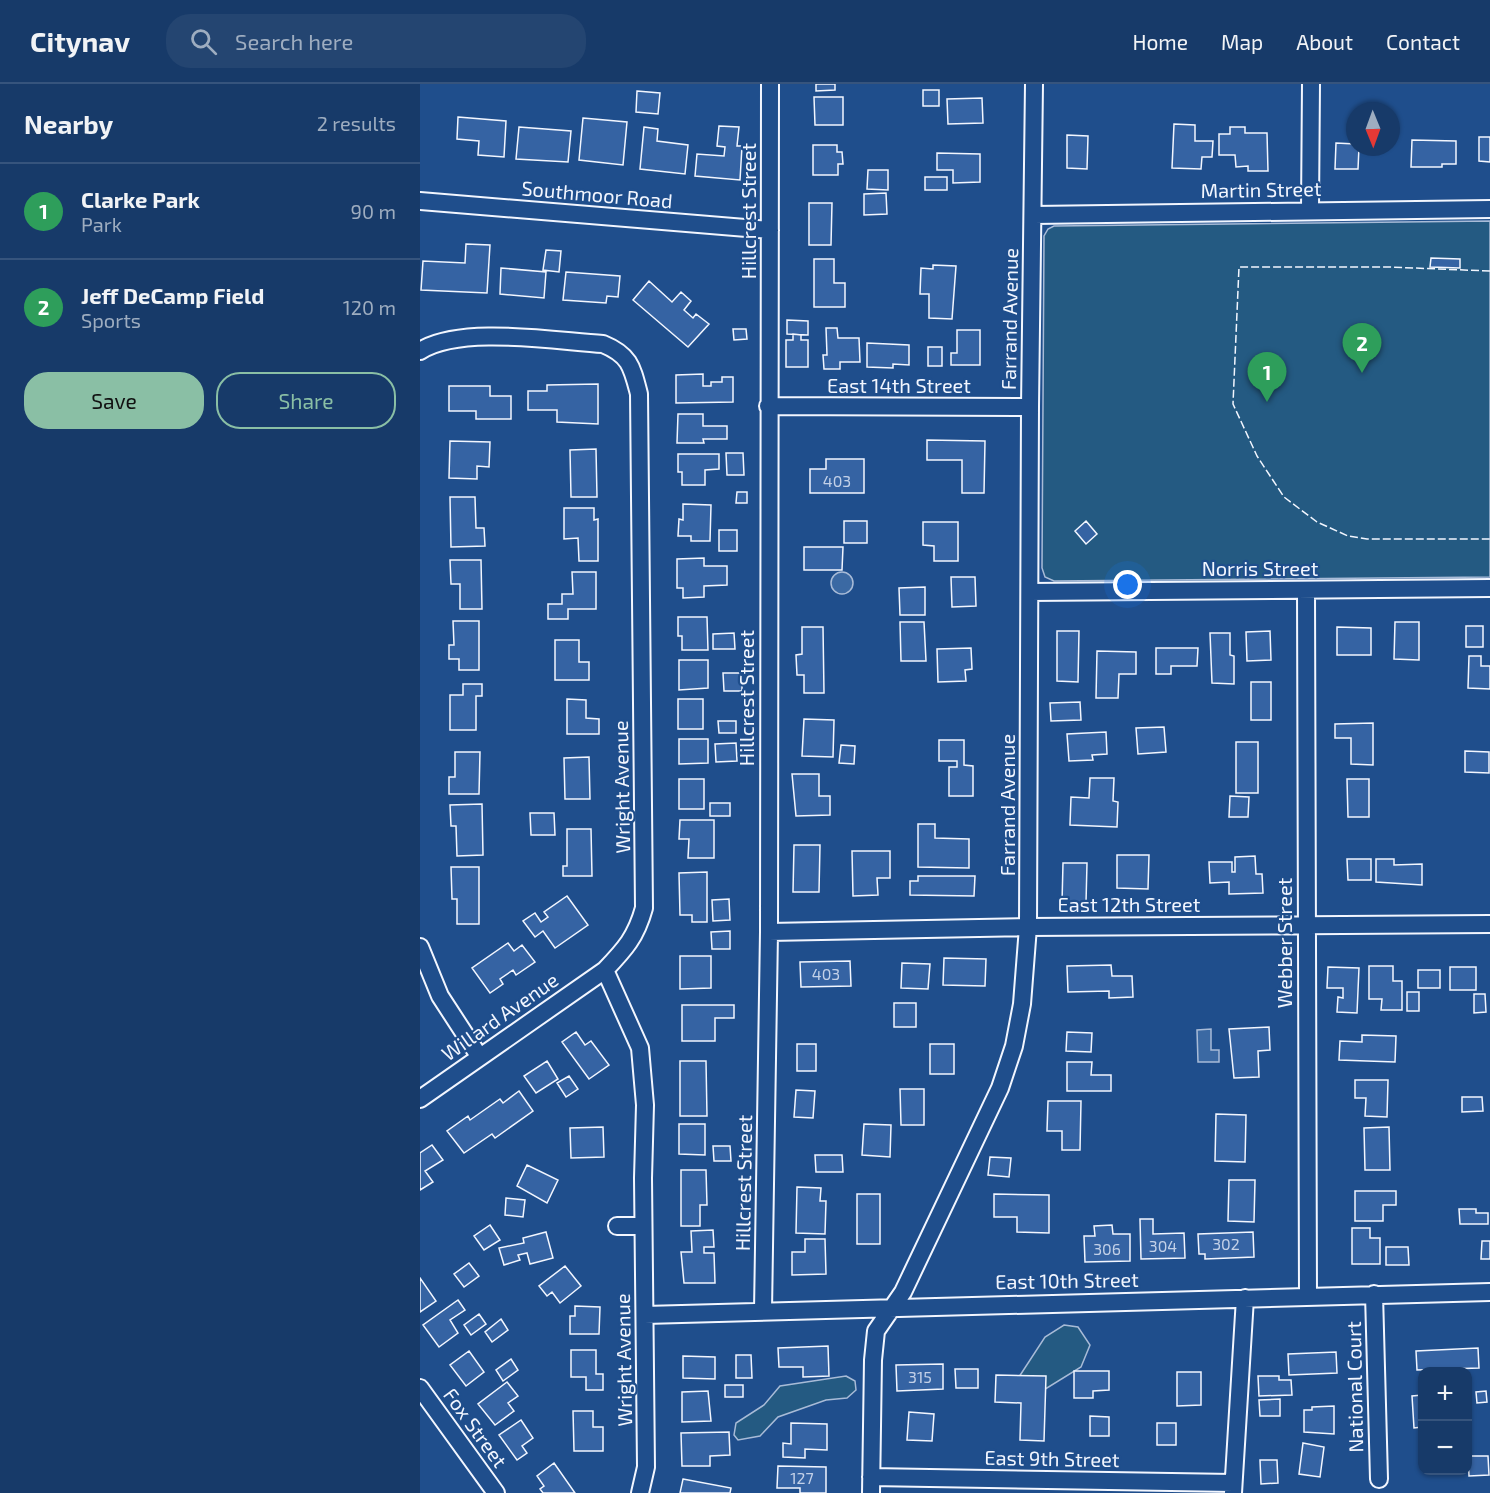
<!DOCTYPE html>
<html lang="en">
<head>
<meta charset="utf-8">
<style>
	body { margin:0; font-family:"Exo 2",sans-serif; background:#244571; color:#f1f3f6 }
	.controls { position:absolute; right:18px; bottom:18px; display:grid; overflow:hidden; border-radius:12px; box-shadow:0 2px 4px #0004 }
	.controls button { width:54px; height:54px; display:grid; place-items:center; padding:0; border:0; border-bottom:2px solid #36547d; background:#173a69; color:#f1f3f6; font:30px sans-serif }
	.compass { position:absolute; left:926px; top:18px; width:54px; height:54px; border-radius:50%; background:#173a69; box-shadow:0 2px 4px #0004; rotate:179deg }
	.you { position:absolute; left:708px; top:501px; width:21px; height:21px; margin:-15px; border:4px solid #fff; border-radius:50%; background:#1a73e8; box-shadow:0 0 0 9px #1a73e833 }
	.badge { display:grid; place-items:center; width:39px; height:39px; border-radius:50%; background:#8abfa5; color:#fff; font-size:20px; font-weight:700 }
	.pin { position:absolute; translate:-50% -50px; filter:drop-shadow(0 2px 3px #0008) }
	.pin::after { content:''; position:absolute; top:32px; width:21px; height:18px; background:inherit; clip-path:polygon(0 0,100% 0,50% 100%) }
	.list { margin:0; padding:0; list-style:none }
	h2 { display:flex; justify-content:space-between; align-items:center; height:78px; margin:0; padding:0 24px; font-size:26px }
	h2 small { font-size:20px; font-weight:400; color:#9eadc0 }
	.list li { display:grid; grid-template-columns:39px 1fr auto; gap:18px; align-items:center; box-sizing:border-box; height:96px; padding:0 24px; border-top:2px solid #36547d }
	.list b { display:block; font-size:22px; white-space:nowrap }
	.list p { margin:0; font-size:20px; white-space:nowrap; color:#9eadc0 }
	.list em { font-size:20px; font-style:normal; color:#9eadc0 }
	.actions { display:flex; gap:12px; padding:18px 24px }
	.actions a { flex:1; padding:14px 0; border:2px solid #8abfa5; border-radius:24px; text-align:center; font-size:21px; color:#8abfa5 }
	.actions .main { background:#8abfa5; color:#111 }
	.icon { flex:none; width:33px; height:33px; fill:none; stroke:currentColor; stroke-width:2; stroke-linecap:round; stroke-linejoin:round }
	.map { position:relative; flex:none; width:1070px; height:1409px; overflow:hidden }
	header { display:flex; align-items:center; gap:36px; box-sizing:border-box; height:84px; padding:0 30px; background:#173a69; border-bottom:2px solid #36547d }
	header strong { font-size:28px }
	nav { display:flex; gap:33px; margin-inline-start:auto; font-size:21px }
	.search { width:420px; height:54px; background:#244571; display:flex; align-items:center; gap:15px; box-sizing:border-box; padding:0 21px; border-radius:24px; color:#9eadc0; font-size:22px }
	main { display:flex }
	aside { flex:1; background:#173a69 }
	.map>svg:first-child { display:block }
	.green { fill:#245a82; stroke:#a8bbd7; stroke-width:1.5 }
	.water { fill:#3b69a3; stroke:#a8bbd7; stroke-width:1.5 }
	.building { fill:#3563a3; stroke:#f2f6ff; stroke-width:1.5 }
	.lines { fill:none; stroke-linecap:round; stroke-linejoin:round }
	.street-casing { stroke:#f2f6ff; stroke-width:20 }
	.street { stroke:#1f4e8c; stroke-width:16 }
	.fence { stroke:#f2f6ff; stroke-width:1.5; stroke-dasharray:8 3; stroke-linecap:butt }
	.labels { text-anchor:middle; stroke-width:4.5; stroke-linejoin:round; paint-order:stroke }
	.number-label { font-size:16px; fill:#c3d1e8 }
	.street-label { font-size:20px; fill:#f2f6ff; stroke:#1f4e8c }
</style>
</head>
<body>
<header>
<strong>Citynav</strong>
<div class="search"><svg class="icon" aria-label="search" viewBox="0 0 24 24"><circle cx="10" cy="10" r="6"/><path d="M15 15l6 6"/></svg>Search here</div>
<nav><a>Home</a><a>Map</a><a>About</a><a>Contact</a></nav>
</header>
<main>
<aside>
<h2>Nearby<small>2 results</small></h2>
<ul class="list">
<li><span class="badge" style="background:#2e9e5b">1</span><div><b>Clarke Park</b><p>Park</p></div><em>90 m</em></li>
<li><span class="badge" style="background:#2e9e5b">2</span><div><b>Jeff DeCamp Field</b><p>Sports</p></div><em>120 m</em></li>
</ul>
<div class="actions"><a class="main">Save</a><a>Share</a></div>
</aside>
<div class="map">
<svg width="1070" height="1409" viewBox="0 0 1070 1409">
	<rect width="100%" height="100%" fill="#1f4e8c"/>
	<path class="green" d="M1070,137V493L634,497L625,493L622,484L624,152L628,145L634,142Z
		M644,1241L658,1243L670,1261L661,1283L614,1312L597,1296L625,1253Z
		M426,1292L435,1297L436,1306L427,1314L406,1316L358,1333L340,1352L318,1356L314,1351L316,1339L344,1321L360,1302Z"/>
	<path class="water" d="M411 499a11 11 0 1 1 22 0a11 11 0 1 1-22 0Z
		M791,945V966H799V978H778L777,946Z"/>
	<path class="building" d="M396,0H415V6L396,7Z
		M503,6H519V22H503Z
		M217,7L240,9L238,30L216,28Z
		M394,13H423V41H395Z
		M562,14L563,39L528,40L527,15Z
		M38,33L86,37L84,73L58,71L59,57L37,55Z
		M163,34L207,38L203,81L159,76Z
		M754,40L775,41V57H793L792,73H782L781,85L752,84Z
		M299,42L319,43L317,62H322L320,96L275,92L277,70L304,72L305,63L297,62Z
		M99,43L151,47L148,78L96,75Z
		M224,43L238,45L237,57L268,61L265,90L220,85Z
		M810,43H825V49H847L848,87H828V82L816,83L815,71H799V50H810Z
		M647,51L668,52L667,85L647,84Z
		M1059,53H1070V78L1059,77Z
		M992,56L1036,57V80H1022V83H991Z
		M916,59L935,60V63H939L938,85H915Z
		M393,61H417V68H422L423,80H418V91H393Z
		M517,69L560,70V98L533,99V86H517Z
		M448,86H468V106L447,105Z
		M505,93H527V106H505Z
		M466,109L467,130L444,131V110Z
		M389,119H412L411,161H389Z
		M46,160L70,161L67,209L1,206L3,177L45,179Z
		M126,166L141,167L139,188L123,186Z
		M1011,174L1040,175V184L1010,183Z
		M394,175H414V199H425V223H394Z
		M513,181L536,182L532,235L509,234V210H500L501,184L513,185Z
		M81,184L126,188L124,214L80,210Z
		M146,188L200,192L198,213L187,212L186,219L143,216Z
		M229,197L252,218L261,208L271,217L264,226L273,234L276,230L289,240L268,263L213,216Z
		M367,236L388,237V251L367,250Z
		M406,244H417L418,254H439L440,278H420V285H404L403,271H407Z
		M313,245H326L327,255L314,256Z
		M537,246H560V281H531V269H537Z
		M373,250L381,251V256H388V283H366V256H373Z
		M447,259L489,261V281L473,280V284L447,283Z
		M508,263H522V282H508Z
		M283,290V302H291V298H302V293H313V318L256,319V291Z
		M178,300V340L137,338V326H108V307H127V301Z
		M29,302H70V312H91V335H56V327H29Z
		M258,330H283V342H307V355H283L284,359H257Z
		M507,356L565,357L564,409H542V376H507Z
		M30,357L70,358L69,383L57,382V395L29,394Z
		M176,365L177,413H151L150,366Z
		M306,369H323L324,391H307Z
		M258,370H299V385L285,386V401H262V388H258Z
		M406,375H444V409H390V385H406Z
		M317,408H327V419H316Z
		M30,413H55L56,444H64L65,462L31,463Z
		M263,420L291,421L290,457H271V452H258L259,435L263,436Z
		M144,424H174V436L178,435V477H159L158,454L144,455Z
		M424,437H447V459H424Z
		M666,437L677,450L666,460L655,447Z
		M503,438H538V477H514V462L503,461Z
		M299,446H317V467H299Z
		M384,463H423L422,486H384Z
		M284,474V482H307V501L284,502V513L263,514V504H257V475Z
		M30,476H61L62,525H40V500H31Z
		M152,488H176V525H148V535H128V520H142V510H153Z
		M531,493H555L556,522L532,523Z
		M505,503V531H480L479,504Z
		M258,533H287L288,566H262V552H258Z
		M33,537H59V586H39V575H29V561H34Z
		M480,538H504L506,577H481Z
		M975,538H999V576L974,575Z
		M1046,542H1063V563H1046Z
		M382,543H403L404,609H384V591H377L376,571L382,570Z
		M917,543L951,544V571H917Z
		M637,547H659L658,598L637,597Z
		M850,547L851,576L827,577L826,548Z
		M314,549L315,565H293V550Z
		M790,549H810V571L814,572V600L792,599Z
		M135,556H159V578H169V596H135Z
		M551,564L552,585L545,586L546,597L518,598L517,565Z
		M736,564H778L777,582H751V590H736Z
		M677,567L716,568V590H699L698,614H676Z
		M1049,572H1061V582H1070V605L1048,604Z
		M259,576H288V604L259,606Z
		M303,589H322V607H304Z
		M831,598H851V636H831Z
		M43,600H62V612H56V646H30V611H43Z
		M147,615L166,616V634L179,635V650H147Z
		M258,615H283V645H258Z
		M660,618L661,636L631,637L630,619Z
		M384,635L414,636L413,673L382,672Z
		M298,637H316V649H299Z
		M953,639V681L931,680V654H915V640Z
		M744,643L746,668L718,670L716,644Z
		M686,648L687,670L672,671L673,676L649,677L647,650Z
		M259,655H288V679L259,680Z
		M519,656H544V681L553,682V712H529V683H537V677H519Z
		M816,658H838V709H816Z
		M316,659L317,677L296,678L295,660Z
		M421,661L435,662L434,680L419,679Z
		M1045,667L1069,668V689L1045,688Z
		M35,668H60L59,710H29V693H35Z
		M169,673L170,715H145L144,674Z
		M372,690H399V712H410V731L376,732Z
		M670,694H694L693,717L698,718L697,743L650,741L651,713L669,714Z
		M259,695H284V725H259Z
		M927,695H949V733H928Z
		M810,712L829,713L828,733H809Z
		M290,719H310V732H290Z
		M62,720L63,771L37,772L36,742H31L30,721Z
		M110,729H134L135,751H111Z
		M260,736H294V774H268L269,755H259Z
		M498,740H515V754L549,755V784L498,783Z
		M147,745H171L172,792H143V782H147Z
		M374,761H400L399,808H373Z
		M432,767H470V794H457L458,811L433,812Z
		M697,771H729L728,805L697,804Z
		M835,772L836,790H842L843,809L809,810V798L790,799L789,778H812V788H815V773Z
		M927,775H951V796H928Z
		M956,775H974V781L1002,780V801L956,798Z
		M643,779H667L666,819H642Z
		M31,783H59V840H37V815H32Z
		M287,788V838H272V831H260L259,789Z
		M498,792H555L554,812L490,811V797H498Z
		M147,812L168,841L135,864L123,847L115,853L103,837L115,829L121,838L128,833L124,828Z
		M309,815L310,836L293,837L292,816Z
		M310,847V865H292L291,848Z
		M88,859L94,867L102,861L115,878L96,891L93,886L80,895L83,900L70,909L52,884Z
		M260,872H291V904L260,905Z
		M524,874L566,875L565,902L523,901Z
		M430,877L431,902L381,903L380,878Z
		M482,879L510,880L508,905L481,904Z
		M691,881L692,892H712L713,913L689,914V907L648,908L647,882Z
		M949,882H973V897H982V926H961L962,915H949Z
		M908,883L939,884L937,929L917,928L918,913L923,914V904H907Z
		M1030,883H1056V906H1030Z
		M998,886H1020V904H998Z
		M987,908H999V927H987Z
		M1054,910H1065L1066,928L1054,929Z
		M474,919H496V943H474Z
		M262,921H314V934H295V957H262Z
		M849,943L850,966L838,967L839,993L814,994L809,945Z
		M156,948L165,961L171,957L189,981L169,995L142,958Z
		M647,948L672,949L671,968L646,967Z
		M942,951L976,952L975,978L919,976L920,957L942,958Z
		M377,960H396V987H377Z
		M510,960H534V990H510Z
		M127,977L138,995L116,1009L104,992Z
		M260,977H286L287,1032H260Z
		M647,978H672L671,991H691V1007H647Z
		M149,992L158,1005L146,1013L137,999Z
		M935,996H968L967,1033L945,1032L946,1014H935Z
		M480,1005H504V1041H481Z
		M376,1006L395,1007L393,1034L374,1033Z
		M99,1007L113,1027L75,1054L72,1050L44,1069L27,1047L48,1032L50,1036L80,1015L83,1019Z
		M1042,1013H1062L1063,1027L1042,1028Z
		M628,1017H661L660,1066H642V1047H627Z
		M796,1030L826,1031L825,1078L795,1077Z
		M259,1040H285V1071L259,1070Z
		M444,1040L471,1041L470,1073L442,1071Z
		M183,1043L184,1073L151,1074L150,1044Z
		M969,1043L970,1086H945L944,1044Z
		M12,1061L23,1076L5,1087L13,1098L0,1106V1069Z
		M293,1062H310L311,1077H294Z
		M395,1071H422L423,1088H396Z
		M570,1073L591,1074L589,1093L568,1091Z
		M107,1081L138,1096L127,1119L97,1102Z
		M261,1086H286L287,1121H280V1142H261Z
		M809,1096H835L834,1138L808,1137Z
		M377,1103L401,1104L400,1117H406L405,1150L376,1149Z
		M935,1107H976V1121H963V1137H935Z
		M437,1110H460V1160H437Z
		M574,1110L629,1111V1149L597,1148V1133H574Z
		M86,1114L105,1116L103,1133L85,1131Z
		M1039,1125H1056V1129H1068V1140H1040Z
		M720,1135H733V1150L764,1149L765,1174L721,1175Z
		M70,1141L80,1156L64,1166L54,1152Z
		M692,1141L693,1150H710V1177L665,1178L664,1152H675L674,1142Z
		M932,1144H950V1154H960V1180H932Z
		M293,1146L294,1163H284V1169H294L295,1199H264L261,1168H272L271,1147Z
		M126,1148L133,1174L110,1180L107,1169L98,1171L100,1176L84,1181L79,1164L104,1159L103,1154Z
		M833,1148L834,1173L785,1175V1170H779L778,1150Z
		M385,1155H405L406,1190L372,1191V1168H385Z
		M1062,1157H1070V1175H1061Z
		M966,1163H988L989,1181H966Z
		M49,1179L59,1192L44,1203L34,1190Z
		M145,1182L161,1202L140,1219L132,1208L127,1212L119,1202Z
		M0,1194L16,1217L0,1228Z
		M38,1216L45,1226L30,1236L38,1249L19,1263L3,1241Z
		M155,1222L180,1223L179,1250H150V1232H155Z
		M59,1230L66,1240L51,1251L44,1241Z
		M81,1235L88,1246L72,1258L65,1248Z
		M408,1262L409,1292L383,1293V1283H359L358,1264Z
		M1058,1264L1059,1284L997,1286L996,1267Z
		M151,1266H176V1290H183V1306H166V1293H151Z
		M49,1267L64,1288L46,1302L30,1281Z
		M916,1268L917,1289L869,1291L868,1270Z
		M316,1271H331L332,1294H316Z
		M263,1272L295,1273V1295L263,1294Z
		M91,1275L98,1286L83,1297L76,1286Z
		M523,1280V1305L477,1307L476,1281Z
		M535,1285H558V1304H536Z
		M654,1287H689V1306L673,1307V1314H654Z
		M757,1288H781V1321L757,1322Z
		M576,1291L626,1292L624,1357L600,1356L601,1319L575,1318Z
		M838,1292H859V1296H871L872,1311L839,1312Z
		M87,1298L98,1312L88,1319L94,1327L75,1341L58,1320Z
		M305,1301H323V1313H305Z
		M288,1307L291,1337L262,1338V1308Z
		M1066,1307L1067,1318L1057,1319L1056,1308Z
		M1002,1311V1343L994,1344L992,1312Z
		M860,1315V1332H840L839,1316Z
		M914,1322V1350L884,1348V1326H892V1323Z
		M153,1327H173V1343H183V1367H154Z
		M489,1328L514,1330L512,1357L487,1356Z
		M670,1332L689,1333V1352H670Z
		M101,1336L113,1354L102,1362L107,1369L97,1376L79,1351Z
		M371,1339L407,1340V1366L385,1365V1374L363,1373V1359L371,1360Z
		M737,1339H756V1361H737Z
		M309,1348L310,1371L290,1372V1382H262L261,1349Z
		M883,1359L904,1363L900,1393L879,1390Z
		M1048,1372H1068L1069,1391L1049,1392Z
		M840,1376H857L858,1399L841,1400Z
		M134,1379L155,1409H123L120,1405L124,1402L117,1392Z
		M358,1382L406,1383V1409H380V1404H357Z
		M263,1395L311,1404L310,1409H260Z"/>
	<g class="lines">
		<defs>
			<path id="street" d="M0,117L350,146
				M890,125L891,0
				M614,131L1070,125
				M0,267C40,241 134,257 183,260C210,271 212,283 219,310L224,824C216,853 205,865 185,886L220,964L225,1021L223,1094L226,1383L220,1409
				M348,322L610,323
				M886,506L888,1212
				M610,508L1070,504
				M349,848L608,843L1070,840
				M0,863L20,912L59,972
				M0,1015L185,886
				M197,1142H223
				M954,1210L959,1395
				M343,1227L349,848L350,0
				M225,1231L1070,1208
				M0,1304L76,1409
				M451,1393L813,1399
				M451,1409L453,1276L456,1247L483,1208L580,1004L594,962L602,920L608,843L610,323L614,0
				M813,1409L825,1214"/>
		</defs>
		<use href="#street" class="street-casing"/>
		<use href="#street" class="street"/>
		<path class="fence" d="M1070,187L969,183H819L813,320L837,372L864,413L897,438L928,452L947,455H1070"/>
	</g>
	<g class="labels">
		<g class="number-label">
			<text x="417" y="403">403</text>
			<text x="406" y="896">403</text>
			<text x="806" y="1166">302</text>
			<text x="743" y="1168">304</text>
			<text x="687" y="1171">306</text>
			<text x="500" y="1299">315</text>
			<text x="382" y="1400">127</text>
		</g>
		<g class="street-label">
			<text transform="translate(841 106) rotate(-1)" y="7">Martin Street</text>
			<text transform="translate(177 111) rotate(5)" y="7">Southmoor Road</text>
			<text transform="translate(329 127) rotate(-90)" y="7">Hillcrest Street</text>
			<text transform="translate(590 235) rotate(-89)" y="7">Farrand Avenue</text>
			<text x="479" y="309">East 14th Street</text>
			<text x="840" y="492">Norris Street</text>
			<text transform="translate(327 614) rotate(-90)" y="7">Hillcrest Street</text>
			<text transform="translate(202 703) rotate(-91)" y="7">Wright Avenue</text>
			<text transform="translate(588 721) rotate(-90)" y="7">Farrand Avenue</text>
			<text x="709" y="828">East 12th Street</text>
			<text transform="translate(865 859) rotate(-90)" y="7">Webber Street</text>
			<text transform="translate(80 933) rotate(-35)" y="7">Willard Avenue</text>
			<text transform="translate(324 1099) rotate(-89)" y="7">Hillcrest Street</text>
			<text transform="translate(647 1197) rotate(-1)" y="7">East 10th Street</text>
			<text transform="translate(204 1276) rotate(-91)" y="7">Wright Avenue</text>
			<text transform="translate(935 1303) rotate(-91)" y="7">National Court</text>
			<text transform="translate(55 1344) rotate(54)" y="7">Fox Street</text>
			<text transform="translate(632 1375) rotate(1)" y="7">East 9th Street</text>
		</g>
	</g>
</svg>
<div class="controls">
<button>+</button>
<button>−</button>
</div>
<svg class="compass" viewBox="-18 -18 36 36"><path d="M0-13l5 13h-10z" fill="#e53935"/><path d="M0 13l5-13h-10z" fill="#9eadc0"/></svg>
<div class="you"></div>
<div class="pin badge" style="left:847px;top:318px;background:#2e9e5b">1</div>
<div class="pin badge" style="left:942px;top:289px;background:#2e9e5b">2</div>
</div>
</main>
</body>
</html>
